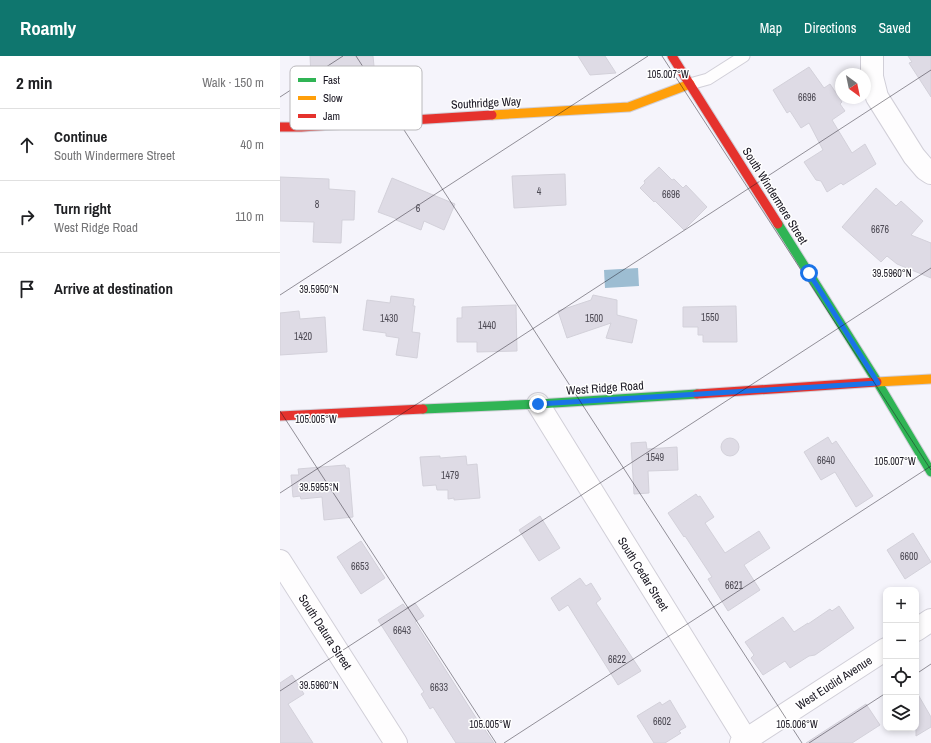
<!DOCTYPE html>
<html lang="en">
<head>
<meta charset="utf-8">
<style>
	body { margin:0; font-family:"Archivo Narrow",sans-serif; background:#f6f6f6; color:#202124 }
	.controls { position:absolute; right:12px; bottom:12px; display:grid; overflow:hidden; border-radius:8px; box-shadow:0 2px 6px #0003 }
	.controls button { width:36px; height:36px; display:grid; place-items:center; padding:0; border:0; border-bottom:1px solid #e0e0e0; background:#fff; color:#202124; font:20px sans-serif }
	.compass { position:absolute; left:555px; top:12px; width:36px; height:36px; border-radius:50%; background:#fff; box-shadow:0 2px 6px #0003; rotate:147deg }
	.stop { position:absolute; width:12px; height:12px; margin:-9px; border:3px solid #1a73e8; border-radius:50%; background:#fff }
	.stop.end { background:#1a73e8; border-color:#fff; box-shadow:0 1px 4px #0008 }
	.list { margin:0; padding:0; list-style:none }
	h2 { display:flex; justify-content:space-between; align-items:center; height:52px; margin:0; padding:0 16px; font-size:17px }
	h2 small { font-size:13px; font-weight:400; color:#757577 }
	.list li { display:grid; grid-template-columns:26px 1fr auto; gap:12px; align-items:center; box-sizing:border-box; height:72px; padding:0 16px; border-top:1px solid #e0e0e0 }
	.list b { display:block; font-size:15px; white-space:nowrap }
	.list p { margin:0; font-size:13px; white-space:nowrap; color:#757577 }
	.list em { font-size:13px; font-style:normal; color:#757577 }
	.icon { flex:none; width:22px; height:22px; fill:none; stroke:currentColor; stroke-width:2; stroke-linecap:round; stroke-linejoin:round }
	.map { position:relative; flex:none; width:651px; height:687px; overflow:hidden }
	header { display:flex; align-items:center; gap:24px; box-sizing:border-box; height:56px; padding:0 20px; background:#0f766e; color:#fff }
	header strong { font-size:19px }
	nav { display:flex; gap:22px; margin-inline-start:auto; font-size:14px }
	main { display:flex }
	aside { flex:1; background:#fff }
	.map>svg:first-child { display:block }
	.water { fill:#9dbdd2 }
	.building { fill:#dedbe5; stroke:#d3d1da }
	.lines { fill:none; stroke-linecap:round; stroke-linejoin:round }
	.lane-casing { stroke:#d1cfd8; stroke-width:13 }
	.street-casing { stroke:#d1cfd8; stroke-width:24 }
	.fast-casing { stroke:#d1cfd8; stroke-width:11 }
	.slow-casing { stroke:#d1cfd8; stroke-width:11 }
	.jam-casing { stroke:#d1cfd8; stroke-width:11 }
	.lane { stroke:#fefdfe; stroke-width:11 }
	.street { stroke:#fefdfe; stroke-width:22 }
	.fast { stroke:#30b455; stroke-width:9 }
	.slow { stroke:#ff9f0a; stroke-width:9 }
	.jam { stroke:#e5322d; stroke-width:9 }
	.route { stroke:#1a73e8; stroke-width:5 }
	.ticks { fill:none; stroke:#181520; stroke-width:1; stroke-opacity:0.45 }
	.labels { text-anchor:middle; stroke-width:3; stroke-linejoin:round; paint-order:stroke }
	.number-label { font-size:10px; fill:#4d4a54 }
	.street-label { font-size:12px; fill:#181520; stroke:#fff }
	.key { fill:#fff; stroke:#bab9bc; stroke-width:1 }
	.key-label { font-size:11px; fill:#181520 }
	.ticks-label { font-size:10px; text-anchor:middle; fill:#181520; stroke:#fff; stroke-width:3; stroke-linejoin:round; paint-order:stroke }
</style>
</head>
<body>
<header>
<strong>Roamly</strong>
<nav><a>Map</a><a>Directions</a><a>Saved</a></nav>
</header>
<main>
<aside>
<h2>2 min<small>Walk · 150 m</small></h2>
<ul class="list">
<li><svg class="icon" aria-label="ahead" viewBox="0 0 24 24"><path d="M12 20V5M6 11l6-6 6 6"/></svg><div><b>Continue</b><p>South Windermere Street</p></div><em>40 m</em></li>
<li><svg class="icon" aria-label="right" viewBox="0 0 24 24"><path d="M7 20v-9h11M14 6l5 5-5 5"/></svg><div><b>Turn right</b><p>West Ridge Road</p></div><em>110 m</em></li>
<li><svg class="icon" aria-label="arrive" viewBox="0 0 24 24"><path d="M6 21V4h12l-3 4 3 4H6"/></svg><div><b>Arrive at destination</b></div></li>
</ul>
</aside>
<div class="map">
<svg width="651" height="687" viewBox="0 0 651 687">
	<rect width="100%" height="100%" fill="#f5f4fb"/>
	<path class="water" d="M358,212L359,230L325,232L324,214Z"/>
	<path class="building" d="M30,0H93L95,20L73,21V19L31,21Z
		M298,0H325L336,17L310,19Z
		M628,0H651V41L629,7L632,6Z
		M529,11L544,32L550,28L562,46L560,48L565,55L552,64L572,97L585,88L596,108L563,129L561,127L547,136L541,125L536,124L524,106L543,94L529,67L521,72L510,55L507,57L493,34Z
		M379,111L392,124L394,123L403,132L406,129L427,151L404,174L375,145L374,146L360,132L365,127L364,125Z
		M285,118L286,149L234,152L232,120Z
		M0,121L49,123V133L75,135L74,164H62L61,187L33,186L34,166L0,165Z
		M112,122L175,148L164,174L144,165L141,174L116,164L117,163L98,156Z
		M596,132L616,150L621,145L643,165L631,179L651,187V222L617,208L607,200L601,206L562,171Z
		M313,239L337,244V259L357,264L352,287L326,282L331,267L287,282L278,255L311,244Z
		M111,240L134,243L133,250H135L132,276L140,277L137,302L116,299L119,282L106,280V277L83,274L87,244L110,247Z
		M236,249L237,295L197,296V286H177V262H182V251Z
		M456,250L457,286H423V279H418V271H403V251Z
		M19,255L20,263L45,261L47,296L0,299V257Z
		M548,381L552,388L556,385L593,440L576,451L555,416L541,424L524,396Z
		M441 391a9 9 0 1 1 18 0a9 9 0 1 1-18 0Z
		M366,386L367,393L397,391L398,414L368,415L369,437L354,438L351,387Z
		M160,400V402L186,400L187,409L197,408L200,442L174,444V442L168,443V434H157L156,429L143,430L140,401Z
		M65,409L66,412H69L73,461L44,464L42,441L21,443L20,440L13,441L11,419H19L18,413Z
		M416,438L418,441L420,440L434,461L425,467L445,497L479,475L490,492L464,509L480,534L448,555L428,523L432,521L405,480L404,481L388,457Z
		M260,460L280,492L259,505L239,474Z
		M633,477L651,506L625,523L607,494Z
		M81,485L105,522L81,538L57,501Z
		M300,522L306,530L311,527L321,543L316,547L361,615L338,629L288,549L279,555L271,542Z
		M135,547L144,560L135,566L200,668H201L214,687H176L153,651L150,653L141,638L144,636L98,564L123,548L126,552Z
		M559,550L574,572L535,599L529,600L510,612L505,605L483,619L471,602L474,599L465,586L503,561L514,576L528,567V568L550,553L552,555Z
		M12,619L24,638L8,648L33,687H0V627Z
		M636,635L651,661V671L636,680Z
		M390,644L406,671L399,675L401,677L385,687H374L357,660L380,646L382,649Z
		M586,648L600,669L572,687H526Z"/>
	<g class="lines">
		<defs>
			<path id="lane" d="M410,28L428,23L464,0"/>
			<path id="street" d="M592,0V21L597,41L634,100L645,113L651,117
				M258,348L468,687
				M0,505L116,687
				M636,574L651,564
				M461,687L606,593"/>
			<path id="fast" d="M498,168L598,327L651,416
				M143,353L258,348L417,338"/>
			<path id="slow" d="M212,59L349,51L410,28
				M597,326L651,323"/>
			<path id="jam" d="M392,0L498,168
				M0,71H21L212,59
				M417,338L597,326
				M0,360L143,353"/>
		</defs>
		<use href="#lane" class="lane-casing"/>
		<use href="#street" class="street-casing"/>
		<use href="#fast" class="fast-casing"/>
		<use href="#slow" class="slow-casing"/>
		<use href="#jam" class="jam-casing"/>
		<use href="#lane" class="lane"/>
		<use href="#street" class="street"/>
		<use href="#fast" class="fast"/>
		<use href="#slow" class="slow"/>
		<use href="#jam" class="jam"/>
	</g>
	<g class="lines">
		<path class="route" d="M258,348L598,327L529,217"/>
	</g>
	<path class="ticks" d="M76,0L522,687M382,0L651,414M0,41L63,0M0,239L368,0M0,355L216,687M0,437L651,14M636,618L651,608M0,635L651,212M224,687L651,410M529,687L606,637"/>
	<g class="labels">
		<g class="number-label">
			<text x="527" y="45">6696</text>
			<text x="259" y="139">4</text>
			<text x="391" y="142">6696</text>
			<text x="37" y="152">8</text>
			<text x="138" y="156">6</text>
			<text x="600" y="177">6676</text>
			<text x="430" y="265">1550</text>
			<text x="109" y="266">1430</text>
			<text x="314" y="266">1500</text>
			<text x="207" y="273">1440</text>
			<text x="23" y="284">1420</text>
			<text x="375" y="405">1549</text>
			<text x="546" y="408">6640</text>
			<text x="170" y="423">1479</text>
			<text x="629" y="504">6600</text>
			<text x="80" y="514">6653</text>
			<text x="454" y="533">6621</text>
			<text x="122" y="578">6643</text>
			<text x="337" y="607">6622</text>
			<text x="159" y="635">6633</text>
			<text x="382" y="669">6602</text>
		</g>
		<g class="street-label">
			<text transform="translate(206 47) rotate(-3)" y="4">Southridge Way</text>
			<text transform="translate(495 140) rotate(58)" y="4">South Windermere Street</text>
			<text transform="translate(325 332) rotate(-4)" y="4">West Ridge Road</text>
			<text transform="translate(363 518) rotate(58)" y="4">South Cedar Street</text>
			<text transform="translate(45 576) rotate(57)" y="4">South Datura Street</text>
			<text transform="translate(554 627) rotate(-33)" y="4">West Euclid Avenue</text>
		</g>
	</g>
	<rect x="10" y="10" width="132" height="64" rx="6" class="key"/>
	<rect x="18" y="22" width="18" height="4" fill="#30b455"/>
	<rect x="18" y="40" width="18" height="4" fill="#ff9f0a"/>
	<rect x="18" y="58" width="18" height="4" fill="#e5322d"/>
	<g class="key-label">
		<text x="43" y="28">Fast</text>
		<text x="43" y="46">Slow</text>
		<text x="43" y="64">Jam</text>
	</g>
	<g class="ticks-label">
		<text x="388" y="22">105.007°W</text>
		<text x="612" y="221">39.5960°N</text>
		<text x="39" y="237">39.5950°N</text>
		<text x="36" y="367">105.005°W</text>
		<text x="615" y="409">105.007°W</text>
		<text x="39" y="435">39.5955°N</text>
		<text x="39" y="633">39.5960°N</text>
		<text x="210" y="672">105.005°W</text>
		<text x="517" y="672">105.006°W</text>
	</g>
</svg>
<div class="controls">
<button>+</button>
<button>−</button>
<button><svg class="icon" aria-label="locate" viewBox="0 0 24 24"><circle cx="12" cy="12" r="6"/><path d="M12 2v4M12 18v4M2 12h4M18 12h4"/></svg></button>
<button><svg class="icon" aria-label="layers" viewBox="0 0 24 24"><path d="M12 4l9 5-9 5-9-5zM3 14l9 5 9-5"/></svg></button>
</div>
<svg class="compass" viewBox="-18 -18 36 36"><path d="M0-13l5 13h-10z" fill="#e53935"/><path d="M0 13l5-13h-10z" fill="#757577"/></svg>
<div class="stop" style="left:529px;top:217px"></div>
<div class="stop end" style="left:258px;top:348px"></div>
</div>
</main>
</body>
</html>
